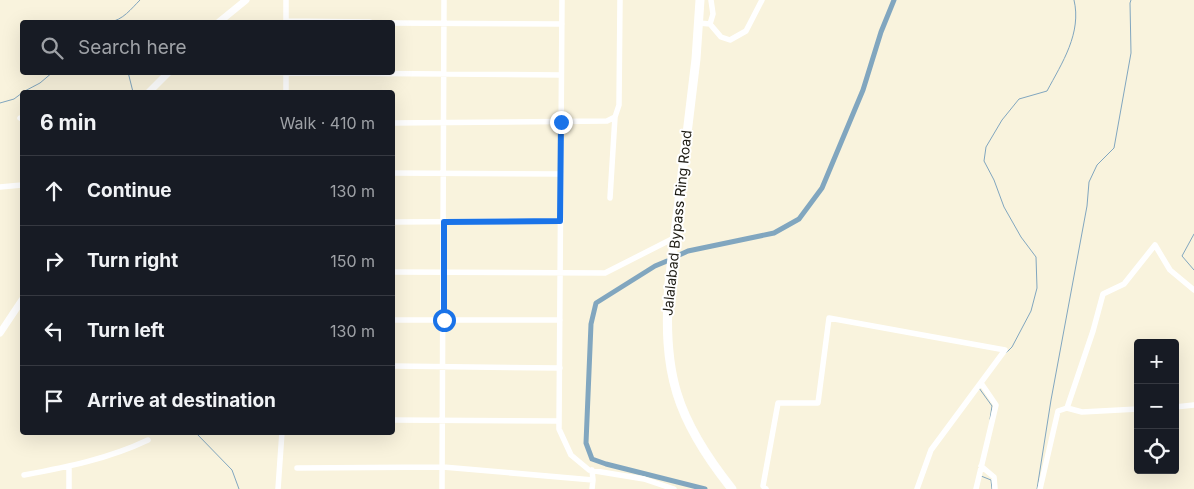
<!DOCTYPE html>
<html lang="en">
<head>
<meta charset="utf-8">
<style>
	body { margin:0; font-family:Inter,sans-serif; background:#242831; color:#f1f3f6 }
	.controls { position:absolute; right:15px; bottom:15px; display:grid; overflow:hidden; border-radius:5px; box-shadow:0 5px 20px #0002 }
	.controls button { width:45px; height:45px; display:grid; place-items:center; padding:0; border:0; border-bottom:1px solid #363941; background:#171b24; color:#f1f3f6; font:25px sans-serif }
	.stop { position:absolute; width:15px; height:15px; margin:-11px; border:4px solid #1a73e8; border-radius:50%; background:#fff }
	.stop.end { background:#1a73e8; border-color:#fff; box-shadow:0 1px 5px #0008 }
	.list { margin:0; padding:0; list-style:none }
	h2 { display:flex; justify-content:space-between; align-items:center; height:65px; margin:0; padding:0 20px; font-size:21px }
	h2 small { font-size:16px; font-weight:400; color:#9ea1a6 }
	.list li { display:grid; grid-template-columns:32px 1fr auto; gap:15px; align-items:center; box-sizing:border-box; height:70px; padding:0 20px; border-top:1px solid #363941 }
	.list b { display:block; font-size:19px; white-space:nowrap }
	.list em { font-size:16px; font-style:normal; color:#9ea1a6 }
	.icon { flex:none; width:28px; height:28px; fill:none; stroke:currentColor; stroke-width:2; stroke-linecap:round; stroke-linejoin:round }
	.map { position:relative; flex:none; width:1194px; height:489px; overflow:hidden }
	.search { position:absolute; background:#171b24; box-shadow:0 5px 20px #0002; left:20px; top:20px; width:375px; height:55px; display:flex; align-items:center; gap:12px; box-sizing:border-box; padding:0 18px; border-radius:5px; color:#9ea1a6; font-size:19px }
	.panel { position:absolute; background:#171b24; box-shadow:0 5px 20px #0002; left:20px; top:90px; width:375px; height:345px; border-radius:5px }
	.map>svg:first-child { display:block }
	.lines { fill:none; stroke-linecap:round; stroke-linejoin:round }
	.stream { stroke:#81a6bf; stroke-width:1 }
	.canal { stroke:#81a6bf; stroke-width:5 }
	.minor { stroke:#fff; stroke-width:5.5 }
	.tertiary { stroke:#fff; stroke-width:7 }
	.trunk { stroke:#fff; stroke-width:9 }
	.route { stroke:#1a73e8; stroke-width:6 }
	.labels { text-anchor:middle; stroke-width:4; stroke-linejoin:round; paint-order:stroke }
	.street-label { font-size:14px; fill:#1d1b13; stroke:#fff }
</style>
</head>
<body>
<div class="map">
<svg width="1194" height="489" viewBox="0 0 1194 489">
	<rect width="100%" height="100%" fill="#f9f3dd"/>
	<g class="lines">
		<path class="stream" d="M110,22C123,20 131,9 140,0
			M128,72L133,92
			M23,92L40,83L53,72
			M0,103L14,99L22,93
			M1194,234L1182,256L1194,270
			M1006,353L1012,347L1031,311L1037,288L1036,257L1021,237L1004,207L994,180L984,161L986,147L1002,120L1019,99L1047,91C1062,63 1082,33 1074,0
			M979,388L992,406L990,419
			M195,432L232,470L239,489
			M981,476L991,480L992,489
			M1037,489L1051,400L1087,206L1089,182L1097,165L1114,148L1131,53L1130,3L1131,0"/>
		<path class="canal" d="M677,256L688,251L774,233L799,219L822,188L863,90L881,32L894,0
			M667,261L655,266L596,303L591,324L586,443L592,459L606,464L705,489"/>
		<path class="minor" d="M286,0V22
			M562,0L559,429L571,455L589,470L644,479L674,489
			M286,21L370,22
			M392,23L562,24
			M699,23L710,24L721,37L730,40L746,31L762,0
			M710,24L713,14L711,0
			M206,72L561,75
			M286,72V92
			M20,118L22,119
			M392,123L607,121L615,117L619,105L620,0
			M392,173L561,174
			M0,187L22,185
			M610,198L615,117
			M392,222L561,221
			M392,272L605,273L674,238
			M392,320H560
			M392,366L560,368
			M1175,407L1194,405
			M1067,408L1082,412L1138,409
			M392,420L559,421
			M69,466V489
			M981,466L994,477L995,489
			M297,468L443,467L593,480
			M592,470L593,480L592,489
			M24,475C67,467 108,459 148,440
			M278,489L282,432
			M442,489L444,0
			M766,489L763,486L778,403H818L829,318L1005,350L931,450L917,489
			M976,489L996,405L981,383
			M1040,489L1058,411L1067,408L1093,331L1103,294L1124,284L1155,245L1170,270L1194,290"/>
		<path class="tertiary" d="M219,22L246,0
			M149,92L169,72
			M0,333L22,300"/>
		<path class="trunk" d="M700,0L696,59L669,283C662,372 676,419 732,489"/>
	</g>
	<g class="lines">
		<path class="route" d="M444,320V222L560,221L561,122"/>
	</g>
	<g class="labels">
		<g class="street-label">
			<text transform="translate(677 223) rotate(-84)" y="5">Jalalabad Bypass Ring Road</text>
		</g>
	</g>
</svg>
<div class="controls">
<button>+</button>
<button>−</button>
<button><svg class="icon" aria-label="locate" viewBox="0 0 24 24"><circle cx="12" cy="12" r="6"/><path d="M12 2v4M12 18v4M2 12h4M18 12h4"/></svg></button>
</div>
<div class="stop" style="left:444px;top:320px"></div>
<div class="stop end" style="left:561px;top:122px"></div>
<div class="search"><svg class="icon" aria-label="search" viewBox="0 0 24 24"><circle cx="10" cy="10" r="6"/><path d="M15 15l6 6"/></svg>Search here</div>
<section class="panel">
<h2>6 min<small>Walk · 410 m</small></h2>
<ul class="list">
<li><svg class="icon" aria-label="ahead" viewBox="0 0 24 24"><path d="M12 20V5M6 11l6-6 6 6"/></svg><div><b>Continue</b></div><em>130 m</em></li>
<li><svg class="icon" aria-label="right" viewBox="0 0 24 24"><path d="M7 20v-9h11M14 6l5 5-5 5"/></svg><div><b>Turn right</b></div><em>150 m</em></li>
<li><svg class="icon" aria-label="left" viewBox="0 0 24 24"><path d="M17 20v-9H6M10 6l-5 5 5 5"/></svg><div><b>Turn left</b></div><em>130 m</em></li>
<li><svg class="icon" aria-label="arrive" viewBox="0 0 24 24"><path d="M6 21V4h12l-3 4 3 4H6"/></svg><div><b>Arrive at destination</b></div></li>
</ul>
</section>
</div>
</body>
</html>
